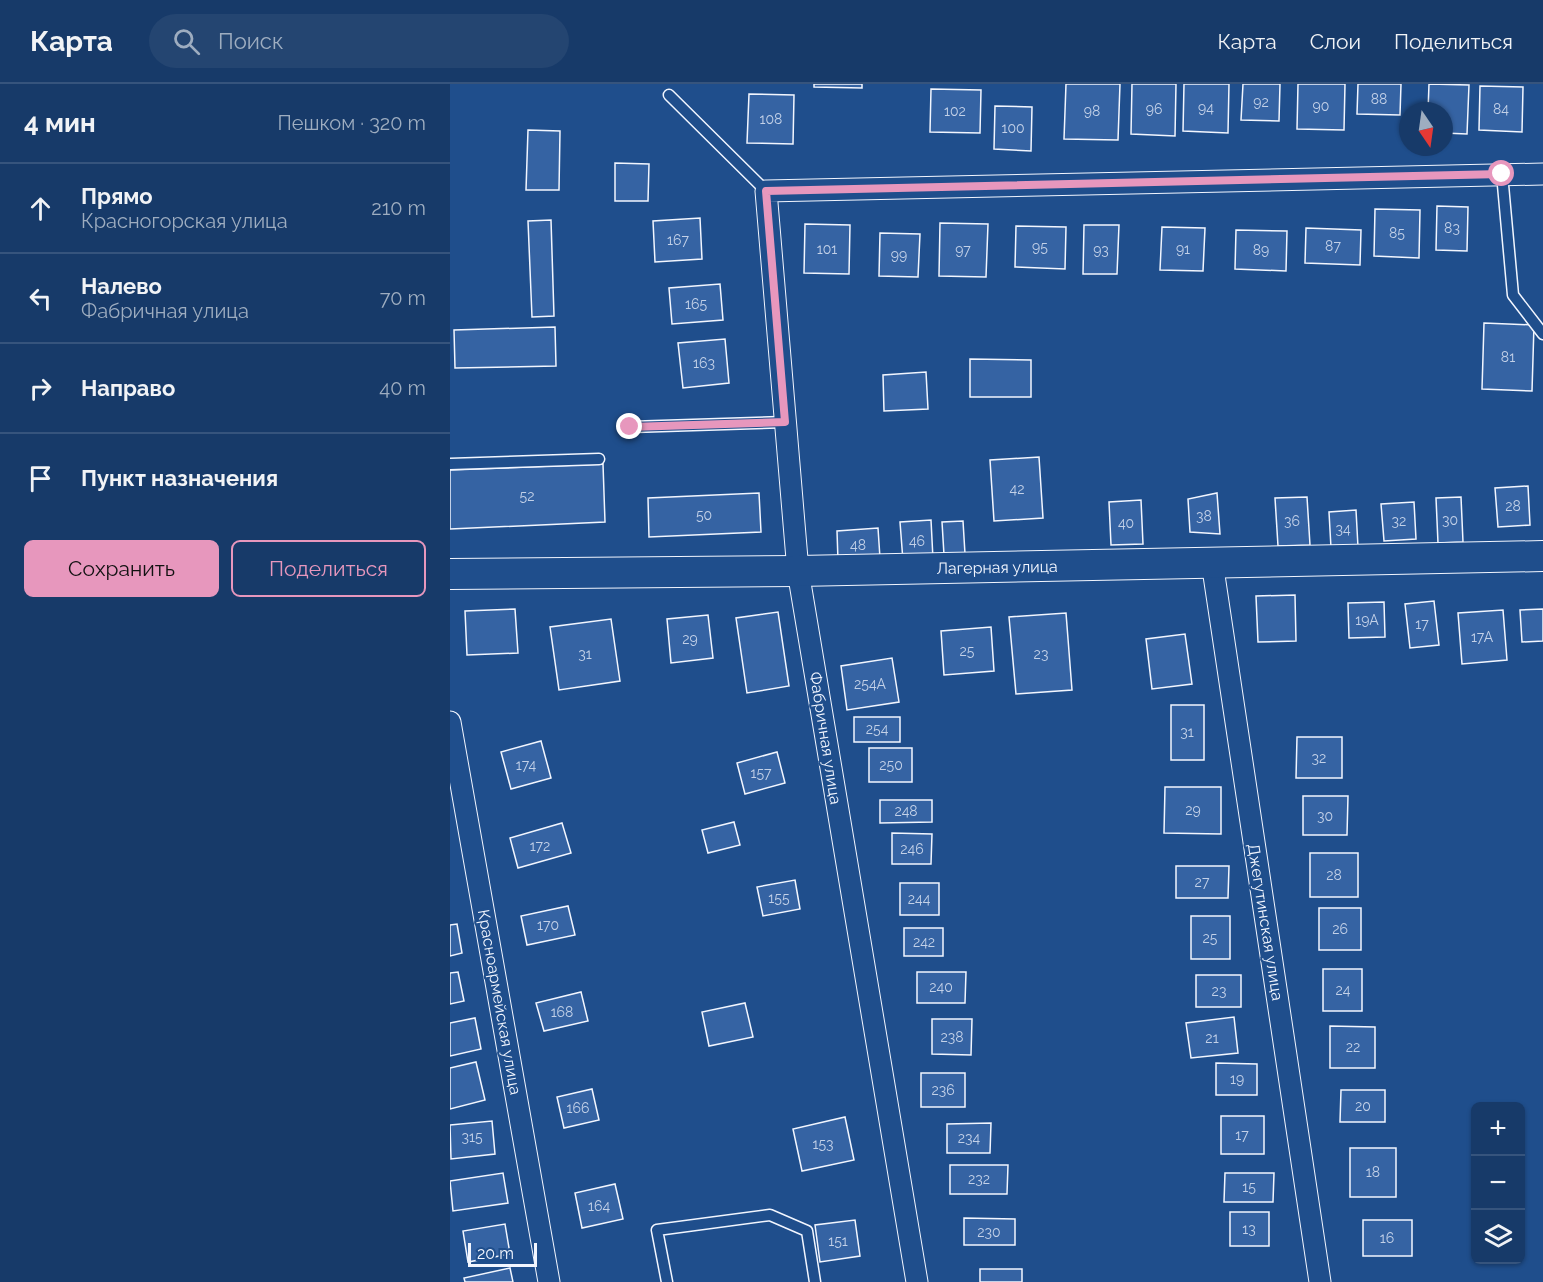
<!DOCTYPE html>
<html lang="ru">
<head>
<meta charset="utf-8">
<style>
	body { margin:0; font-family:Raleway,sans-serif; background:#244571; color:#f1f3f6 }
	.controls { position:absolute; right:18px; bottom:18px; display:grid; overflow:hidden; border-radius:9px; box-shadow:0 2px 4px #0004 }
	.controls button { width:54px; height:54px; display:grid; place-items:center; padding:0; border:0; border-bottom:2px solid #36547d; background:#173a69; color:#f1f3f6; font:30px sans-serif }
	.compass { position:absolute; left:949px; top:18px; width:54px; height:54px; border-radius:50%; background:#173a69; box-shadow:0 2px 4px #0004; rotate:167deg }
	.scale { position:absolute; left:18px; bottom:15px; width:69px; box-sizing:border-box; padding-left:6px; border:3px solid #f2f6ff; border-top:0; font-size:16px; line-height:21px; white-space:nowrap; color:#f2f6ff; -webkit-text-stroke:4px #1f4e8c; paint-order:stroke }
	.stop { position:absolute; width:18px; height:18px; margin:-14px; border:4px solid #e797bd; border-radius:50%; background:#fff }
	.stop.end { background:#e797bd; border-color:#fff; box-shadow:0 2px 6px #0008 }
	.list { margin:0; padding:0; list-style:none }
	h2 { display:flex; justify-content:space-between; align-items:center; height:78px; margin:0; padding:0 24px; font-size:26px }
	h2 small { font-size:20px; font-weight:400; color:#9eadc0 }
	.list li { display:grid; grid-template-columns:39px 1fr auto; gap:18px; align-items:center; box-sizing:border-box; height:90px; padding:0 24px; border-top:2px solid #36547d }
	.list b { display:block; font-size:22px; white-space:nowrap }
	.list p { margin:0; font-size:20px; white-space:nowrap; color:#9eadc0 }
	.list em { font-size:20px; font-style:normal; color:#9eadc0 }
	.actions { display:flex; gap:12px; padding:18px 24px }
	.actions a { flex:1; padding:14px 0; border:2px solid #e797bd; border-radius:9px; text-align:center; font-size:21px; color:#e797bd }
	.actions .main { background:#e797bd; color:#111 }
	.icon { flex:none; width:33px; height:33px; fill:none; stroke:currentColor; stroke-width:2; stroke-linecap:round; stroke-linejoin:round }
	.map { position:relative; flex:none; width:1093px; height:1198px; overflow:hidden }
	header { display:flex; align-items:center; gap:36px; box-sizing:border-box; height:84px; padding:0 30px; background:#173a69; border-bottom:2px solid #36547d }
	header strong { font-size:28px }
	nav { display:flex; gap:33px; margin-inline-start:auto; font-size:21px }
	.search { width:420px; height:54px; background:#244571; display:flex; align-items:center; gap:15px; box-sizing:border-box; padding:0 21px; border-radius:33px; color:#9eadc0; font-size:22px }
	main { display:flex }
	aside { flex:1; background:#173a69 }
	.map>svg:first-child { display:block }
	.building { fill:#3563a3; stroke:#f2f6ff; stroke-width:1.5 }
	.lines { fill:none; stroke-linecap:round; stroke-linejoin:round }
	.lane-casing { stroke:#f2f6ff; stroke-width:13 }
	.street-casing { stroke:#f2f6ff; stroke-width:23 }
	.secondary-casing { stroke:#f2f6ff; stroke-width:32 }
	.lane { stroke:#1f4e8c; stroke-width:10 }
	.street { stroke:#1f4e8c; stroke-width:21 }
	.secondary { stroke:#1f4e8c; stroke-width:30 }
	.route { stroke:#e797bd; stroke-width:8 }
	.labels { text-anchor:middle; stroke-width:4.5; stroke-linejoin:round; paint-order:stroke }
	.number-label { font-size:14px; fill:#c3d1e8 }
	.street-label { font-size:16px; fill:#f2f6ff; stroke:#1f4e8c }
</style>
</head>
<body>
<header>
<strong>Карта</strong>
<div class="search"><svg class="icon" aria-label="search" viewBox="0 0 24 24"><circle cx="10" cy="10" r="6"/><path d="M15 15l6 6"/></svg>Поиск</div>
<nav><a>Карта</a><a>Слои</a><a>Поделиться</a></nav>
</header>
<main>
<aside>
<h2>4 мин<small>Пешком · 320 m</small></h2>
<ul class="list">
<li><svg class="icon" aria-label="ahead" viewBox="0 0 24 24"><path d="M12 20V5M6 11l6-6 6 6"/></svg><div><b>Прямо</b><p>Красногорская улица</p></div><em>210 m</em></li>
<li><svg class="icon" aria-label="left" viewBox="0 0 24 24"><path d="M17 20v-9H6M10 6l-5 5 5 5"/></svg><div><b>Налево</b><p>Фабричная улица</p></div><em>70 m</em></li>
<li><svg class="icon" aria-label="right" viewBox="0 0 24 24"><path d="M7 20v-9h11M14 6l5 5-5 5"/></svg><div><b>Направо</b></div><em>40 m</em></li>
<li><svg class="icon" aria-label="arrive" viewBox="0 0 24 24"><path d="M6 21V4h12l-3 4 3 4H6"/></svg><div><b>Пункт назначения</b></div></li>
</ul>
<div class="actions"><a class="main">Сохранить</a><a>Поделиться</a></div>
</aside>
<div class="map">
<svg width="1093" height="1198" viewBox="0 0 1093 1198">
	<rect width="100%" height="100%" fill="#1f4e8c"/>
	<path class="building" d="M364,0H412V4L364,3Z
		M616,0H670L668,56L614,55Z
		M682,0H726L725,52L681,50Z
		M734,0H779L778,49L733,47Z
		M793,0H830L829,37L791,36Z
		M848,0H895L894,46L847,45Z
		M908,0H951L950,31L907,30Z
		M979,0L1019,1L1017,50L994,49V27H978Z
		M1030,2L1073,3L1072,48L1029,46Z
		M481,5L531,6L530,49L480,48Z
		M299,10L344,11L343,60L297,59Z
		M545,22L582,23L581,67L544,65Z
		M78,46L110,47L109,106H76Z
		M165,79L199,80L198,117H165Z
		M987,122L1018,123L1017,167L986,166Z
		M925,125L970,126L969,174L924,172Z
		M250,134L252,175L205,178L203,137Z
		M101,136L104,232L82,233L78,137Z
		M490,139L538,140L536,193L489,192Z
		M355,140L400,141L399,190L354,189Z
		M634,141H669L667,190H633Z
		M566,142L616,143L615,185L565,183Z
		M712,143L755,144L753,187L710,186Z
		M856,144L911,146L910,181L855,179Z
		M786,146L837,147L836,187L785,185Z
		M430,149L470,150L468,193L429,192Z
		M270,200L273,236L222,240L219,204Z
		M1034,239L1084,241L1082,307L1032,305Z
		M105,243L106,282L5,284L4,246Z
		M275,255L279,299L233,304L228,259Z
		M520,275L581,276V313H520Z
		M476,288L478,325L434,327L433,291Z
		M589,373L593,434L544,437L540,376Z
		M153,380L155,438L0,445V386Z
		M1078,402L1080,441L1048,443L1045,404Z
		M309,409L311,448L199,453L198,414Z
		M767,409L770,450L740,448L738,415Z
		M857,413L860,461L828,462L825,414Z
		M1011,413L1013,458L988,459L986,414Z
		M691,416L693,460L661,461L659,418Z
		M964,418L966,455L934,457L931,420Z
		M906,426L908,463L881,464L879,428Z
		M481,436L483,475L453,477L450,438Z
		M513,437L515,470L494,471L492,438Z
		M428,444L430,474L388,477L387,447Z
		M845,511L846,557L808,558L806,512Z
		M984,517L989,561L960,564L955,520Z
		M934,518L935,553L899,554L898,519Z
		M65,525L68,569L17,571L15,527Z
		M1093,525V557L1072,558L1070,526Z
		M1053,526L1057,576L1012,580L1008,529Z
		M328,528L339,602L297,609L286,534Z
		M616,529L622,606L566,610L559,533Z
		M258,531L263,574L221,579L217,535Z
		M161,535L170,597L109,606L100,543Z
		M541,543L544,587L494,591L491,547Z
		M735,550L742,600L702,605L696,555Z
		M442,574L449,618L397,626L391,582Z
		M721,621H754V676H721Z
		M404,633H450V658H404Z
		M847,653H892V694H846Z
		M91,657L101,694L61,705L51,668Z
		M419,664H462V698H419Z
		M327,668L335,699L295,710L287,679Z
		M715,703H771V750L714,749Z
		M853,712H898L897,751H853Z
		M430,716H482V738L430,739Z
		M284,738L290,761L258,769L252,746Z
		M112,739L121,769L68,784L60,754Z
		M442,749L482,750L481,780H442Z
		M860,769H908V813H860Z
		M726,782H779L778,814H726Z
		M345,796L350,825L313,832L307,803Z
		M450,799H489V831H450Z
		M118,822L125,851L77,861L71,832Z
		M869,824H911V866H869Z
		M741,832H780V875H741Z
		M7,840L12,869L0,872V841Z
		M454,844H493V872H454Z
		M873,885H912V927H873Z
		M8,888L14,917L0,920V889Z
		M467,888H516L515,919H467Z
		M746,891H791V923H746Z
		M131,908L138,937L94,947L86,919Z
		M295,919L303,953L259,962L252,928Z
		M784,933L788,969L741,974L736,939Z
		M25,934L31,965L0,972V939Z
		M482,935H522L521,971L482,970Z
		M880,942L925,943V984H880Z
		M26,978L35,1016L0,1025V984Z
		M766,979L807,980V1011H766Z
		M471,989H515V1023H471Z
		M142,1005L149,1036L114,1044L107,1013Z
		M891,1006H935V1038H890Z
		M771,1032H814V1070H771Z
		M395,1033L404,1076L352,1087L343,1045Z
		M42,1037L45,1070L1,1075L0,1041Z
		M541,1039L540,1069H497V1040Z
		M900,1064H946V1113H900Z
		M500,1081H558L557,1110H500Z
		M53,1089L58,1119L3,1127L0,1097Z
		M775,1089H824L823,1118H774Z
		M165,1100L173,1135L132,1144L125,1109Z
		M780,1128H819V1162H780Z
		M514,1134L565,1135V1161H514Z
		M405,1136L410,1172L370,1178L365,1141Z
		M913,1136H962V1172H913Z
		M55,1140L60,1170L18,1178L13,1147Z
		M60,1184L63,1198H15L14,1194Z
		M530,1185H572V1198H530Z"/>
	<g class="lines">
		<defs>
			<path id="lane" d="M219,11L316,107
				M1052,90L1063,211L1093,250
				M180,343L335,338
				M0,380L149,375
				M217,1198L207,1146L320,1131L357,1147L365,1198"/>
			<path id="street" d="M762,478L870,1198
				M0,638L99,1198
				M467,1198L348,487L316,107L1093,90"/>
			<path id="secondary" d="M0,490L348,487L1093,472"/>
		</defs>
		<use href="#lane" class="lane-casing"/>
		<use href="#street" class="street-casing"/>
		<use href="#secondary" class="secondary-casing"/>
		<use href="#lane" class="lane"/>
		<use href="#street" class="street"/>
		<use href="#secondary" class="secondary"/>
	</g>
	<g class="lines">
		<path class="route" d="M180,343L335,338L316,107L1052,90"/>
	</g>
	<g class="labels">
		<g class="number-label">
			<text x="929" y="20">88</text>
			<text x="811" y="23">92</text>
			<text x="871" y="27">90</text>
			<text x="756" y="29">94</text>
			<text x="704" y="30">96</text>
			<text x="1051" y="30">84</text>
			<text x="505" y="32">102</text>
			<text x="642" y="32">98</text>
			<text x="321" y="40">108</text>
			<text x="563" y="49">100</text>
			<text x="1002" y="149">83</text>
			<text x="947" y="154">85</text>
			<text x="228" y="161">167</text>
			<text x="883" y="167">87</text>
			<text x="590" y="168">95</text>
			<text x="377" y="170">101</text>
			<text x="733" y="170">91</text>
			<text x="513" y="171">97</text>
			<text x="651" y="171">93</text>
			<text x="811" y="171">89</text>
			<text x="449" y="176">99</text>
			<text x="246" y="225">165</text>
			<text x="1058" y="278">81</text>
			<text x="254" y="284">163</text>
			<text x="567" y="410">42</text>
			<text x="77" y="417">52</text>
			<text x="1063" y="427">28</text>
			<text x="254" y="436">50</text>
			<text x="754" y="437">38</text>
			<text x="1000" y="441">30</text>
			<text x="842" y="442">36</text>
			<text x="949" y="442">32</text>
			<text x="676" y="444">40</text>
			<text x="893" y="450">34</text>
			<text x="467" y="462">46</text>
			<text x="408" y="466">48</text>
			<text x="917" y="541">19А</text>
			<text x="972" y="545">17</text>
			<text x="1032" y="558">17А</text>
			<text x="240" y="560">29</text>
			<text x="517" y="572">25</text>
			<text x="135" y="575">31</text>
			<text x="591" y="575">23</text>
			<text x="420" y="605">254А</text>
			<text x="427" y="650">254</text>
			<text x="737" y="653">31</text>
			<text x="869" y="679">32</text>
			<text x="76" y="686">174</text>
			<text x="441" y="686">250</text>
			<text x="311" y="694">157</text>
			<text x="743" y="731">29</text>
			<text x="456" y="732">248</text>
			<text x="875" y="737">30</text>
			<text x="90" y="767">172</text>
			<text x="462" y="770">246</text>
			<text x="884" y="796">28</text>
			<text x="752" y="803">27</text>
			<text x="329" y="819">155</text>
			<text x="469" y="820">244</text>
			<text x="98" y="846">170</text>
			<text x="890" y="850">26</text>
			<text x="760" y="859">25</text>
			<text x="474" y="863">242</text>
			<text x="491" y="908">240</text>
			<text x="893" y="911">24</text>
			<text x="769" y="912">23</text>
			<text x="112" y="933">168</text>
			<text x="502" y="958">238</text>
			<text x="762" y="959">21</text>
			<text x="903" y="968">22</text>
			<text x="787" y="1000">19</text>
			<text x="493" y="1011">236</text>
			<text x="913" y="1027">20</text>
			<text x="128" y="1029">166</text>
			<text x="792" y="1056">17</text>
			<text x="22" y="1058">315</text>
			<text x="519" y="1059">234</text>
			<text x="373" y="1065">153</text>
			<text x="923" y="1093">18</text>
			<text x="529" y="1100">232</text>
			<text x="799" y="1108">15</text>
			<text x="149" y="1127">164</text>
			<text x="799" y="1150">13</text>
			<text x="539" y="1153">230</text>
			<text x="937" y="1159">16</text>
			<text x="388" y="1162">151</text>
		</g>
		<g class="street-label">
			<text transform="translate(547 483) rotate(-1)" y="6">Лагерная улица</text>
			<text transform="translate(376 654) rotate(81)" y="6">Фабричная улица</text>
			<text transform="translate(816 838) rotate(81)" y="6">Джегутинская улица</text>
			<text transform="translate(50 918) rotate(80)" y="6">Красноармейская улица</text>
		</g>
	</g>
</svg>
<div class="controls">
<button>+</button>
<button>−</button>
<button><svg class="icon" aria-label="layers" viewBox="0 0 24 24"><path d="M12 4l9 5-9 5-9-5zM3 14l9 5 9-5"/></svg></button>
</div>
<svg class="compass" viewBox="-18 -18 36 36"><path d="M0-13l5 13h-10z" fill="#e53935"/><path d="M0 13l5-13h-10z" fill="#9eadc0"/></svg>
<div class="scale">20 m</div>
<div class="stop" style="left:1052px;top:90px"></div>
<div class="stop end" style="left:180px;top:343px"></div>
</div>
</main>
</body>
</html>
